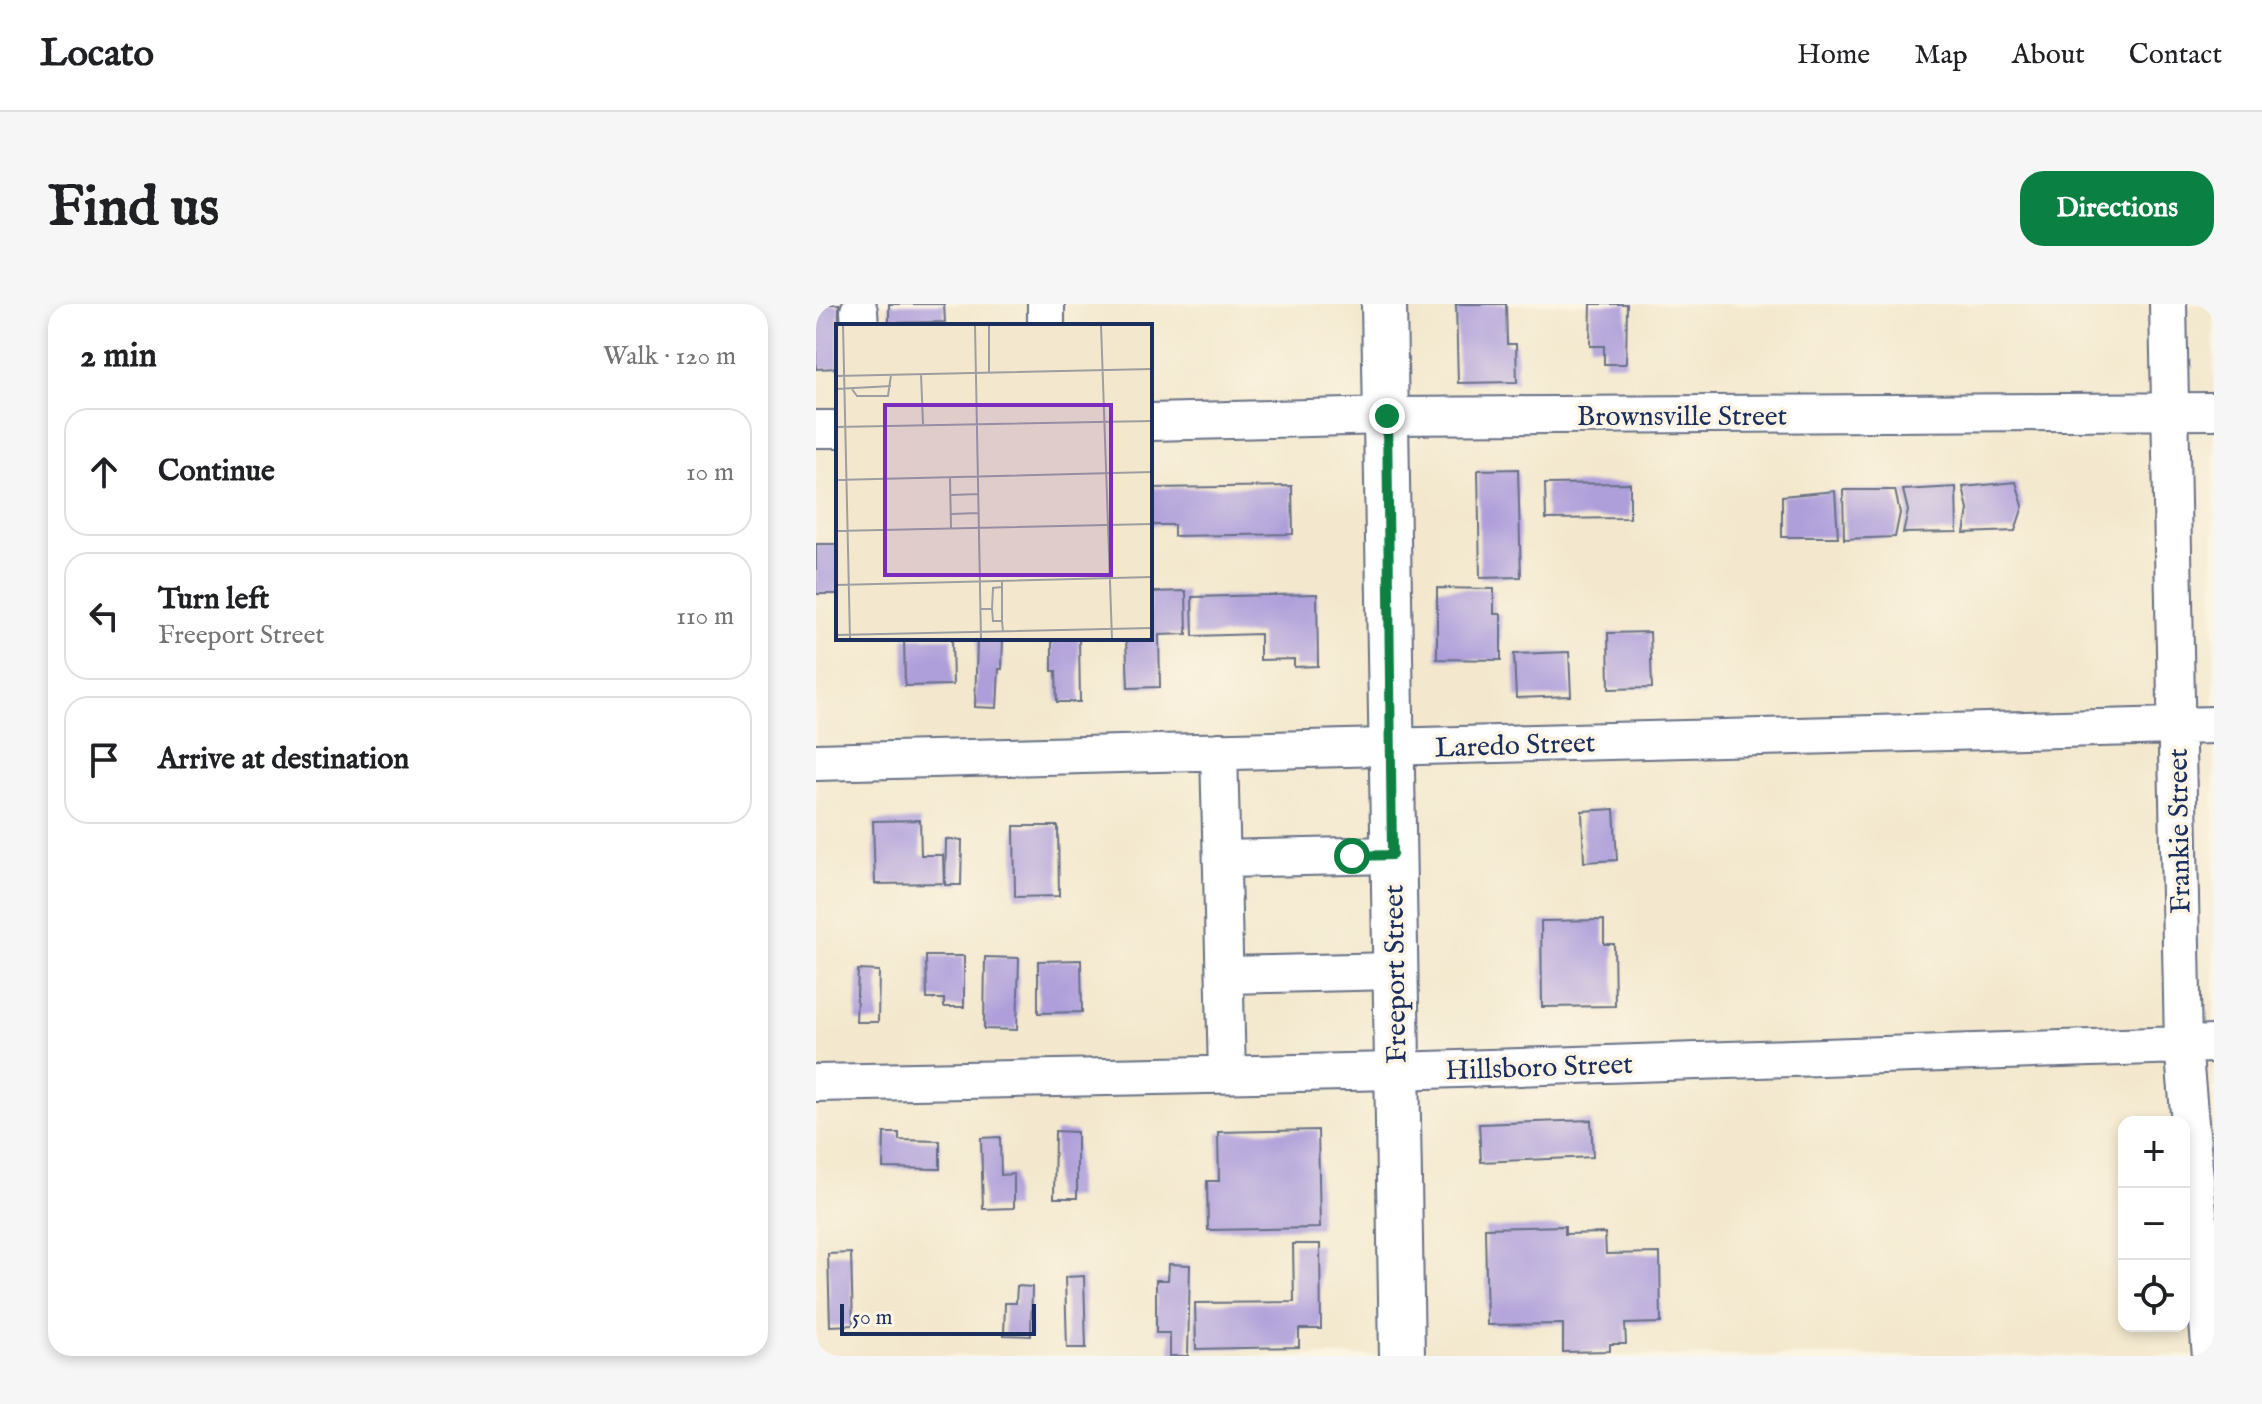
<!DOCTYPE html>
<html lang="en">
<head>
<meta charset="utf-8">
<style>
	body { margin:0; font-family:"IM FELL English",serif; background:#f6f6f6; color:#202124 }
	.controls { position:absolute; right:24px; bottom:24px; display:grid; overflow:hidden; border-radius:16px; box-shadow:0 4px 12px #0003 }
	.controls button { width:72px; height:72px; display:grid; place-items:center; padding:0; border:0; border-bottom:2px solid #e0e0e0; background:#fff; color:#202124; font:40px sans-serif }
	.scale { position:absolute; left:24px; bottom:20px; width:196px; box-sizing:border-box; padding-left:8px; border:4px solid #1b2f5e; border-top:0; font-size:22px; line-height:28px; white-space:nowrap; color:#1b2f5e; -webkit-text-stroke:6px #fcf5e5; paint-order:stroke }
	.stop { position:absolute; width:24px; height:24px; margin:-18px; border:6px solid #0b8043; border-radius:50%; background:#fff }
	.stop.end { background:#0b8043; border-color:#fff; box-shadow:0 2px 8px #0008 }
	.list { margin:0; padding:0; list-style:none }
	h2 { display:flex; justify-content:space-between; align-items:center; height:104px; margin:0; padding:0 32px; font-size:34px }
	h2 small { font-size:26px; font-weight:400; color:#757577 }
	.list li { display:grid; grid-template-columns:52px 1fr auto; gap:24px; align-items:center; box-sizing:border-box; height:128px; margin:0 16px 16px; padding:0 16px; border:2px solid #e0e0e0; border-radius:24px }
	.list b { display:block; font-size:30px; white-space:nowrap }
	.list p { margin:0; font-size:26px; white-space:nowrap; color:#757577 }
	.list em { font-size:26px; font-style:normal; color:#757577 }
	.icon { flex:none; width:44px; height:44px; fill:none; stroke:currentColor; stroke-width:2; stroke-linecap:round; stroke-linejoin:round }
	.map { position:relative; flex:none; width:1398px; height:1052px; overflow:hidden; border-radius:24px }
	header { display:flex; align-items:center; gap:48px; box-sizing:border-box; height:112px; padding:0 40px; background:#fff; border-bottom:2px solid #e0e0e0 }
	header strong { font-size:38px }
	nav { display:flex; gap:44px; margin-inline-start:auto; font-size:28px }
	.intro { display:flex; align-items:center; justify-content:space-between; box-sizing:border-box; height:192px; padding:0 48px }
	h1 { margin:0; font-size:56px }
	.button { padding:20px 36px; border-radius:24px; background:#0b8043; color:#fff; font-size:28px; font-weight:700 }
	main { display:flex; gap:48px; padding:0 48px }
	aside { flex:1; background:#fff; border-radius:24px; box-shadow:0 4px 12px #0003 }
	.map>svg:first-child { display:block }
	.building { fill:#ae9fda }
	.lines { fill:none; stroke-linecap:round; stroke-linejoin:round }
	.minor-casing { stroke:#677085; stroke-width:40 }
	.major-casing { stroke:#677085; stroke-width:48 }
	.minor { stroke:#fff; stroke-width:36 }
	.major { stroke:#fff; stroke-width:44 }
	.route { stroke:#0b8043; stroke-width:10 }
	.labels { text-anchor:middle; stroke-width:7; stroke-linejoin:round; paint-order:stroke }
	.street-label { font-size:28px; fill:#1b2f5e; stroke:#fcf5e5 }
	.inset-road { fill:none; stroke:#9d9ea1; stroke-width:2 }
	.view { fill:#7b2cbf; fill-opacity:0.15; stroke:#7b2cbf; stroke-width:4 }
	.inset-edge { fill:none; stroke:#1b2f5e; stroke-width:4 }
</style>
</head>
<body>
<header>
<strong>Locato</strong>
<nav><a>Home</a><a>Map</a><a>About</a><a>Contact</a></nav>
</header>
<div class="intro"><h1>Find us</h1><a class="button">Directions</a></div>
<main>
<aside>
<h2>2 min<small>Walk · 120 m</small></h2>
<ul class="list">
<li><svg class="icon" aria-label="ahead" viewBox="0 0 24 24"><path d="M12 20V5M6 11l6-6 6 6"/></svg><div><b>Continue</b></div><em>10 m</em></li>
<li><svg class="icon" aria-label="left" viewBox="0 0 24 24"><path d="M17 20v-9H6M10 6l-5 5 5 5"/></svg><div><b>Turn left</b><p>Freeport Street</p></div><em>110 m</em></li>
<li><svg class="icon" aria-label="arrive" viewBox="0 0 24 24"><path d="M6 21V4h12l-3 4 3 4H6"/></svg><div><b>Arrive at destination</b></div></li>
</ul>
</aside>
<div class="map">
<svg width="1398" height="1052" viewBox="0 0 1398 1052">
	<rect width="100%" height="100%" fill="#fcf5e5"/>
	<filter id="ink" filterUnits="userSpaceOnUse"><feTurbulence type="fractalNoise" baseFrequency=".0125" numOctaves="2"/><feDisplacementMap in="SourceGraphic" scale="16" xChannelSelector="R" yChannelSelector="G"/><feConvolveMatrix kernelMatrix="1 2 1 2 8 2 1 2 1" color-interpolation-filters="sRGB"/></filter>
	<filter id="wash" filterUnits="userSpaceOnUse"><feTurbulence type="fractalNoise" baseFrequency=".006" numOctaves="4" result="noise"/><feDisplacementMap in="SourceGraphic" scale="32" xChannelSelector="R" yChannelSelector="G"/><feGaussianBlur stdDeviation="1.8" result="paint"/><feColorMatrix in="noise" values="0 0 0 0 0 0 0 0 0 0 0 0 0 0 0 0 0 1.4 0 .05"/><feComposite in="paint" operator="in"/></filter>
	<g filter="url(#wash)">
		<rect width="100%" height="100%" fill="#f3e8cd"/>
		<g id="blocks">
			<path class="building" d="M0,0H23L22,64L0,65Z
				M73,0H128L129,18L73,19Z
				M640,0H690L691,40H700L701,78L642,79Z
				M775,0H811L810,60H788V42H774Z
				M702,165L705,273L664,274L662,166Z
				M1200,178L1207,202L1199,227L1148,229L1152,206L1147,183Z
				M814,179V214L730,215L729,180Z
				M476,182L477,230L358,232V221H334V184Z
				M1140,183L1141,228L1087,229L1092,207L1087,186Z
				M1027,186H1079L1084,209L1079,233L1028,235Z
				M1019,187L1022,233H966V192Z
				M0,240H22V290H0Z
				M621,284L678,285V310H685V356L621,355Z
				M370,287L371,330L343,331L344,383L312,384L310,334H334V288Z
				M501,290L502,362L478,363V355L444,356V330L377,332L376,293Z
				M834,328L836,384L793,385L792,329Z
				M88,334H136L137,381L89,382Z
				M161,334L187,335L186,365H183L181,404L159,403Z
				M236,334H263L264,398H241L240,367H236Z
				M753,348L755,392L700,394L698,350Z
				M798,505L801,556L768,558L766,507Z
				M104,516L105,551H127L128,579L59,580L57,517Z
				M198,522H242L243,592L199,593Z
				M130,535L146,536L145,581H129Z
				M788,616V640H798L799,702L726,703L725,617Z
				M110,652H148V703H128V695H111Z
				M169,653L203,654L201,726L168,725Z
				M265,656L266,708L222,709V657Z
				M42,666L63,667L62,718H40Z
				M775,816L777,853L665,858L663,820Z
				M502,826L504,924L392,926L391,877H403L402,828Z
				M239,827L261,828V894H238Z
				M68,829H83V836L124,837V865L67,864Z
				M184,833L185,871L198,870V904L167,905L165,834Z
				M749,922V930L789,929L790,950L844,949L845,1019L809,1020L810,1040H794V1047L747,1048V1020L671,1021L669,924Z
				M477,940H504L505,1025H483V1043L380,1045L379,999L478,998Z
				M35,949L37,1021L14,1022L12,950Z
				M353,960L374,961L372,1052H354V1029H340V976H352Z
				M268,972L270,1044H251L249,973Z
				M201,982L216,983L215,1032L188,1031L189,999H200Z"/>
		</g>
	</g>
	<g filter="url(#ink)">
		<use href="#blocks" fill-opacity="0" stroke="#677085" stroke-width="2"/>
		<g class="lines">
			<defs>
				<path id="minor" d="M230,0V22
					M1352,0L1367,741L1395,1052
					M43,7L44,22
					M334,118L571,112L1398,107
					M0,125H22
					M403,447L411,770
					M0,458L1398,421
					M407,555L576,551
					M410,671L578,667
					M0,779L580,767L1398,740"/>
				<path id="major" d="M568,0L586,1052"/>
			</defs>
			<use href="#minor" class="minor-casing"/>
			<use href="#major" class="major-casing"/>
			<use href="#minor" class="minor"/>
			<use href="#major" class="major"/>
		</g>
	</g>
	<g class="lines" filter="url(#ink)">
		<path class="route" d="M536,552L576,551L571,112"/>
	</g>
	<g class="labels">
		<g class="street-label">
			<text x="866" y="121">Brownsville Street</text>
			<text transform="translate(699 440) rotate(-2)" y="10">Laredo Street</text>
			<text transform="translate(1362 527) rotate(-91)" y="10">Frankie Street</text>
			<text transform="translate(578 670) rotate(-91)" y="10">Freeport Street</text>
			<text transform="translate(723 762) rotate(-2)" y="10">Hillsboro Street</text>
		</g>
	</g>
	<g transform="translate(20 20)">
		<rect width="316" height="316" fill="#f3e8cd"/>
		<path class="inset-road" d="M7,1L14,315M139,1L145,315M265,1L276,315M153,49V1M85,50L87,100M0,52L316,45M0,65L55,62M16,65L21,72H52L55,51M0,103L316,97M114,153L115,205M0,156L316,148M115,171L142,170M115,190L142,189M0,207L316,200M166,256V297M0,261L316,253M144,285H156L157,297H166L167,308M156,285L157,264L166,263M0,311L316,304"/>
		<path class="view" d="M49,81H275V251H49Z"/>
		<rect width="316" height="316" class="inset-edge"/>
	</g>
</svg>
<div class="controls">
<button>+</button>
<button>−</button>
<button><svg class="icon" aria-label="locate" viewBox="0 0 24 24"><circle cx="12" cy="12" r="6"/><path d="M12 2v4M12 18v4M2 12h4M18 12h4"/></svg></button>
</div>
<div class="scale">50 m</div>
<div class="stop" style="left:536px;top:552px"></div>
<div class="stop end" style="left:571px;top:112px"></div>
</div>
</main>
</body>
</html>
